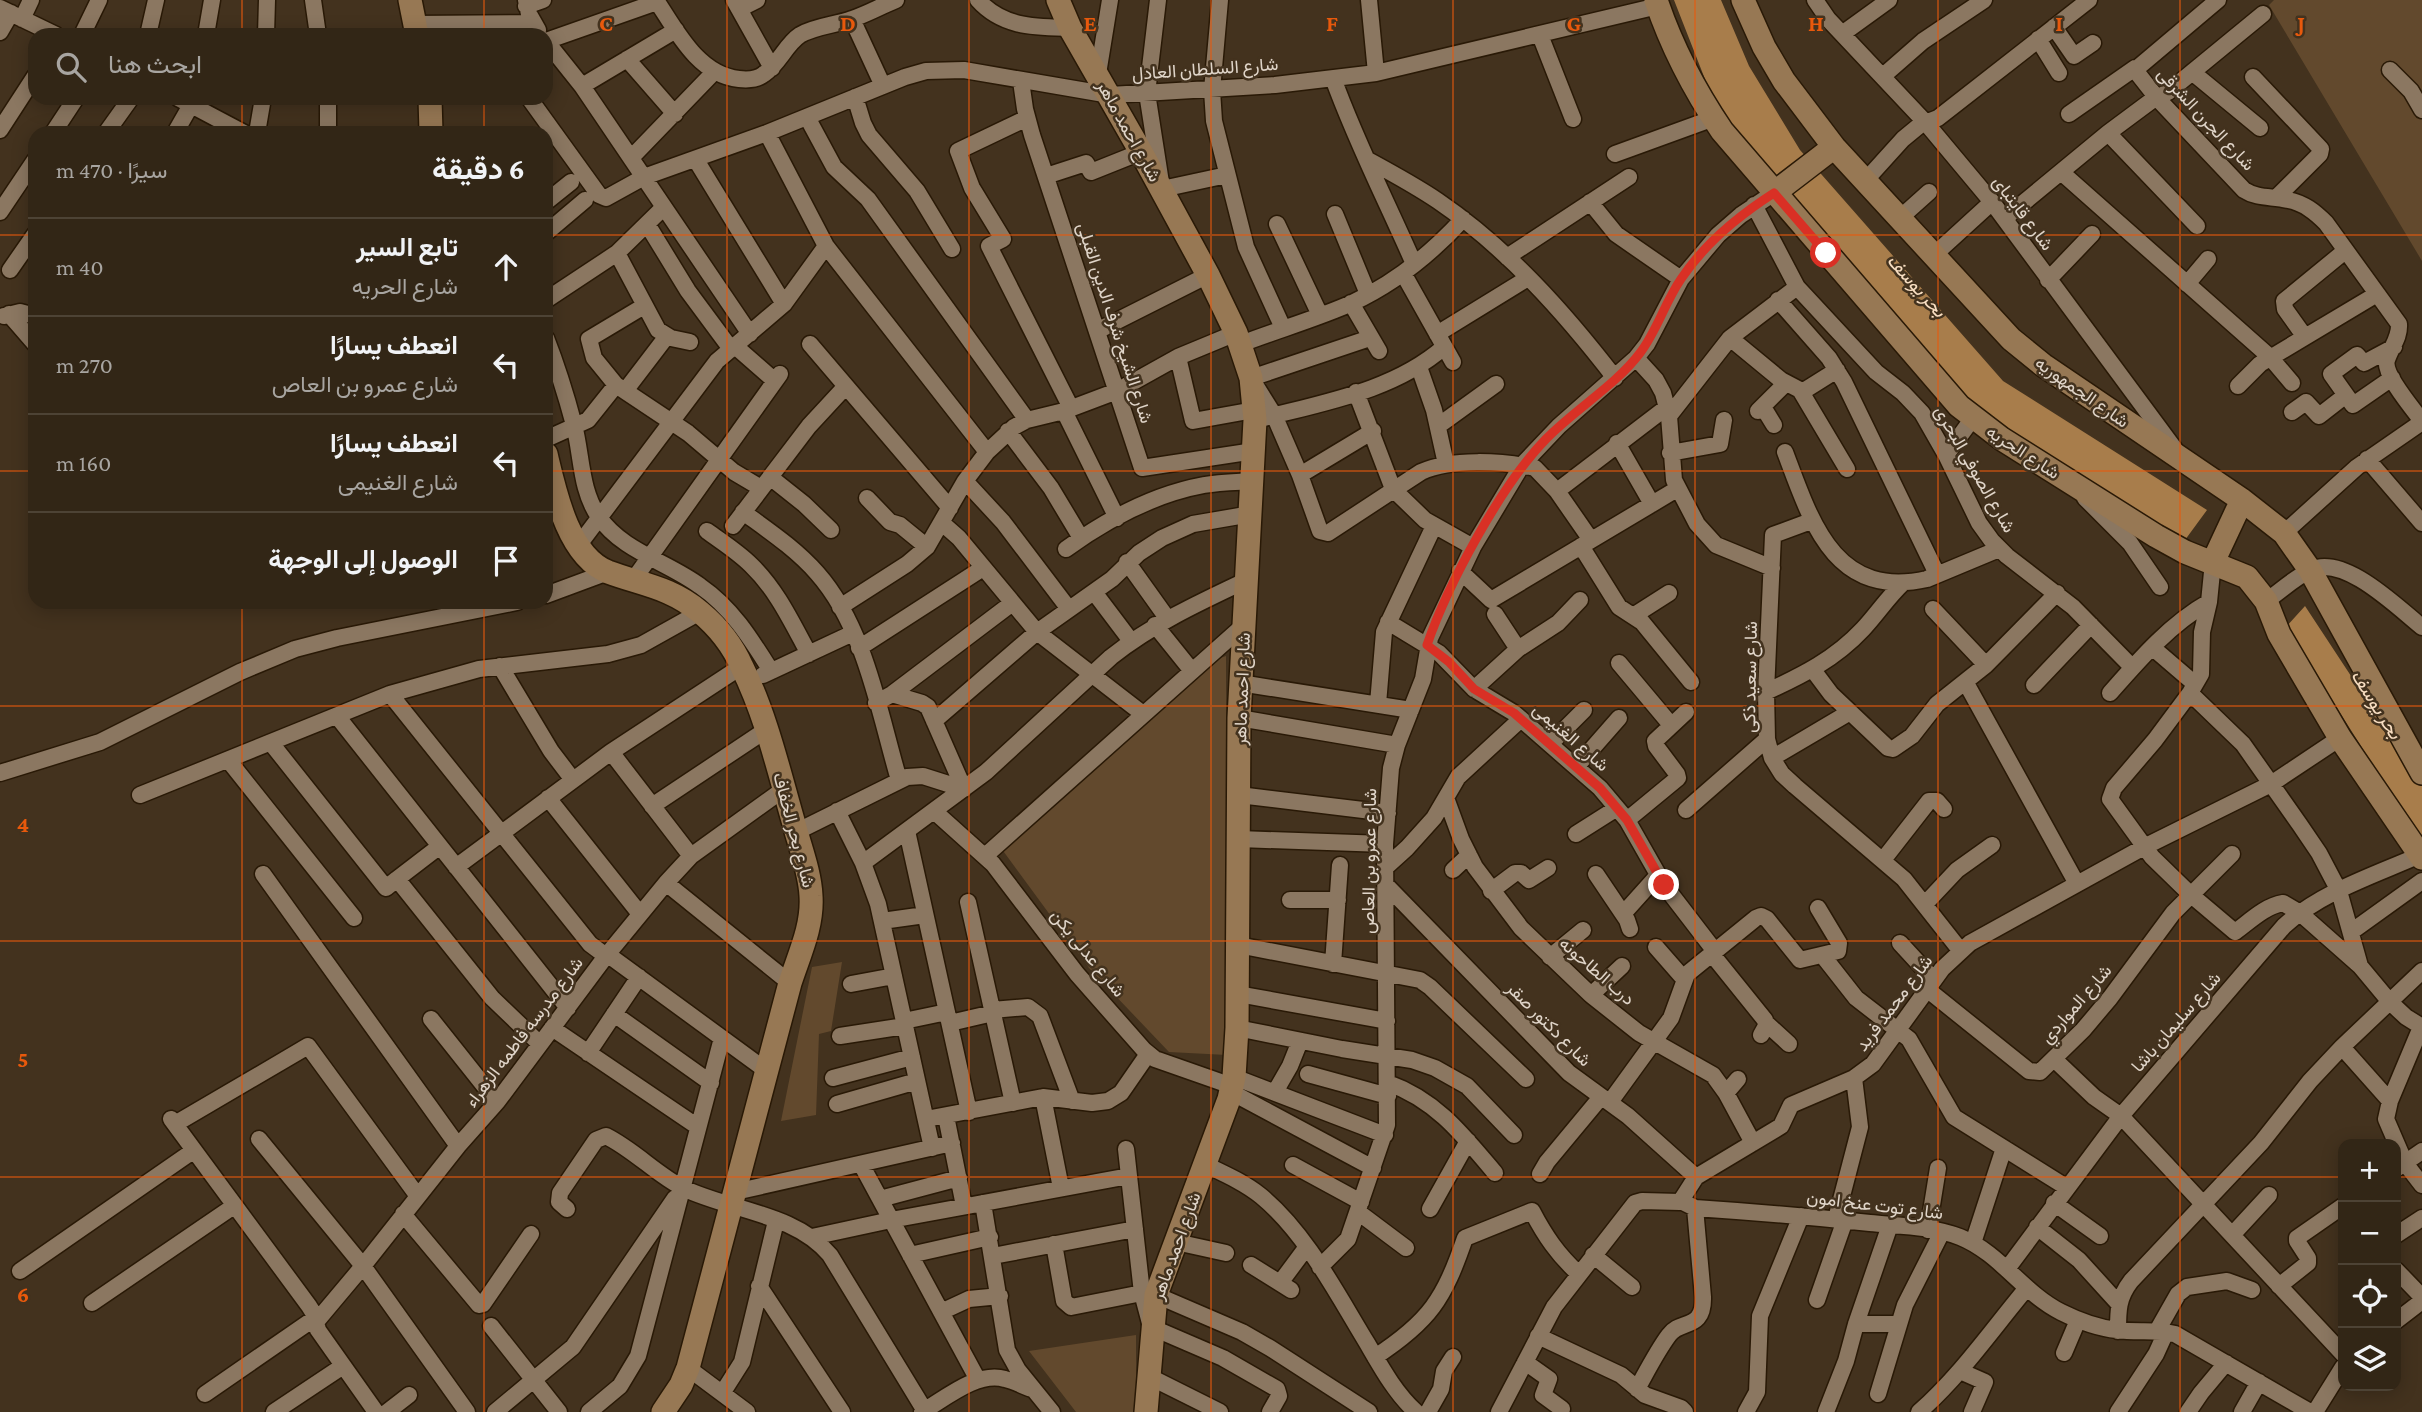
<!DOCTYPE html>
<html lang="ar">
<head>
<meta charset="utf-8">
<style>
	body { margin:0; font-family:"Crimson Pro",Vazirmatn,serif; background:#3d3223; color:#f1f3f6; direction:rtl }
	.controls { position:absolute; right:21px; bottom:21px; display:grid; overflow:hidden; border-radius:14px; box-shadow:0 4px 18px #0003 }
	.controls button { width:63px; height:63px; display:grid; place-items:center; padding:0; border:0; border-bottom:2px solid #4d4335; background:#322616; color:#f1f3f6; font:35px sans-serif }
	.stop { position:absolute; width:21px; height:21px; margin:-16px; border:5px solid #d93025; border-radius:50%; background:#fff }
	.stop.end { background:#d93025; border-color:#fff; box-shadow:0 2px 7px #0008 }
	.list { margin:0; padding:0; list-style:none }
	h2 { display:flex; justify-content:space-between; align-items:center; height:91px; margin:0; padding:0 28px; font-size:30px }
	h2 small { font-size:23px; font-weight:400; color:#a8a5a1 }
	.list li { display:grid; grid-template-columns:46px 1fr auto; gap:21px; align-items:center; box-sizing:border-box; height:98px; padding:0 28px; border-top:2px solid #4d4335 }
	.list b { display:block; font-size:26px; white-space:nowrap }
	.list p { margin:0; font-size:23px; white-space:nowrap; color:#a8a5a1 }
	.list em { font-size:23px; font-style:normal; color:#a8a5a1 }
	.icon { flex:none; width:38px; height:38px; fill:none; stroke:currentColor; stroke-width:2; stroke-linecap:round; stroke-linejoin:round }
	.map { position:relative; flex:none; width:2422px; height:1412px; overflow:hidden; direction:ltr }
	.search { position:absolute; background:#322616; box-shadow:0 4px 18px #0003; left:28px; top:28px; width:525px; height:77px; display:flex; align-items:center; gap:18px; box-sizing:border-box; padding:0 24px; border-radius:21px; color:#a8a5a1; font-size:26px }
	.panel { position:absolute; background:#322616; box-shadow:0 4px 18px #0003; left:28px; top:126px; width:525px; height:483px; border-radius:21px; direction:rtl }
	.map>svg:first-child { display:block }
	.green { fill:#62492d }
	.water { fill:#a87d4b }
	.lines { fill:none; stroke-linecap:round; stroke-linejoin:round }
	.street-casing { stroke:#291906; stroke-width:19 }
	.secondary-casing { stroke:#291906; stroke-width:26 }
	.street { stroke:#8b7761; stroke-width:16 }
	.secondary { stroke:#977854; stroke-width:23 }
	.route { stroke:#d93025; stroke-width:9 }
	.grid { fill:none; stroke:#e8590c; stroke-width:2; stroke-opacity:0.55 }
	.labels { text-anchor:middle; stroke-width:5; stroke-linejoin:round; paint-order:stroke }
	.street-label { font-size:18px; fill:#e0d5c9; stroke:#43321e }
	.water-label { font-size:19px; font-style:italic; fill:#f8dec2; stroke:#43321e }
	.grid-label { font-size:23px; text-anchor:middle; font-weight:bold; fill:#e8590c; stroke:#43321e; stroke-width:5; stroke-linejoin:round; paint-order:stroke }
</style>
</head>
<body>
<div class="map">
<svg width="2422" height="1412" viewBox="0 0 2422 1412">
	<rect width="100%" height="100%" fill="#43321e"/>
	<path class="green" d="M2274,0H2422V261L2269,5Z
		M1226,656L1227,1055L1169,1052L1089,968L1001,848L1217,659Z
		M842,962L831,1031L819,1034L816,1115L781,1121L812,967Z
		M1136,1335V1412H1076L1029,1351Z"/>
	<path class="water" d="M1674,0H1721L1749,66L1800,150L2003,381L2207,510L2185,540L1984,415L1856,277L1770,174L1728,120L1712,97Z
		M2305,606L2422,784V843L2286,627Z"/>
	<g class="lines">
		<defs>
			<path id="street" d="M313,0L318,35
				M526,0L529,14L538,30
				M656,0C676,30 698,75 739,79C748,80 757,80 764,74C779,64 786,44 800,35C815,26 836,25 852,19C867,14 881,6 896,0
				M734,0L772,68
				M978,0C1003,28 1036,27 1070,28
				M1158,0L1147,93L1162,189L1227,175
				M1220,0L1212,90L1214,121L1246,247L1283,328
				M1369,0L1376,73
				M1815,0L1828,19L1926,123L1992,202L2174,448
				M2218,0L2135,70L2157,98L2244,190C2258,199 2272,196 2288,200C2304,203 2315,212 2326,223L2399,324C2400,338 2391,347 2387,360C2383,374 2413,409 2422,421
				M526,6L543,0
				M0,8L56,35
				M739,9L757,0
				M22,19L31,0
				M852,19L883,86
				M414,24L533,23
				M2054,27L2074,56L2093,43
				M0,32L11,13
				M1842,34L1889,0
				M82,35L99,0
				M148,35L156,0
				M206,35L212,0
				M266,35L267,0
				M1540,35L1573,119
				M2038,39L2059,73
				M546,41L582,86L750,334
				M546,41L657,2
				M627,59L675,114
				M2390,70L2411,91L2422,110
				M2192,72L2260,128
				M1098,74L1110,0
				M1883,76L1923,41L1984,0
				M2253,77L2321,149L2320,154L2276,198
				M1333,78C1356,142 1387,202 1414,264
				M1021,81L1025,109L1032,135L1142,468L1254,451
				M582,86L676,30
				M855,97L863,123L869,135L917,191L952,249
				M178,98L244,133
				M529,98L599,195L606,198L644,177L767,133L905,77L926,71L964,70L1110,95L1275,85L1376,73L1658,6
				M2069,114L2135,68
				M807,117L834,167L868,199L1027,420
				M1027,118L958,151L972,188L1003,239L989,246L1071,408
				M0,130L35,76
				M53,133L76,98
				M106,133L131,98
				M175,133L191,105L193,98
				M257,133L263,98
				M328,133V98
				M767,133L826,246L987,452
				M2108,133L2197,226
				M1615,154L1714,118
				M631,158L715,71
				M696,160L784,304
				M1368,160C1392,173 1416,186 1438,201C1507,248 1564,312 1615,378
				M2061,172L2270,357L2292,383
				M1046,176L1086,163L1091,172L1141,152
				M1865,181L1903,139L1920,125L1938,118L2089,0
				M546,202L571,182
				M1590,202L1616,234L1681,279
				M1754,205L1797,287L1876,372L1903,393L1922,413L1946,455L1979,523L1992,541L2007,556L2073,607L2132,667
				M0,212L35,160
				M1335,214L1368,294
				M1900,218L1929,192
				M2005,218L2108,133L2151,101L2168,92L2263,14
				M647,224L688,291L731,349
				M1277,224L1320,315
				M546,233L585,200
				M617,253L658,330L671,338L690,342
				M1934,255L1992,202
				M1507,257L1629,177
				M10,270L35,234
				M1403,273L1453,362
				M2048,280L2092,234
				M2187,284L2208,259
				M546,300L617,253L664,207
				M1778,300L1829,358L1844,382L1937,574
				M1351,303L1379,351
				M644,306L589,339L594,358L616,385L688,433L734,472L761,488
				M9,314L35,344
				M4,316L20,312L35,316
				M1097,331L1208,275
				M1437,334L1528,278
				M2305,337L2285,309L2284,301L2345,251
				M546,338C557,366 566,395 574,425C582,455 580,490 599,517C622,551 668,562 700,586C732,608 751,639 771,671
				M1370,338L1251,378L1274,415L1300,475L1320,531L1328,533L1421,472C1452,458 1502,461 1535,468L1557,491L1591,540
				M1730,338L1781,380L1800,390L1847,469
				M810,344L950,508
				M1241,344C1277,330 1316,319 1352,303C1395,283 1431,254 1463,219
				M735,346L775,381
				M1178,357L1193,421L1254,410
				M1636,358L1656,380L1663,393L1669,416L1674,480L1697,524L1716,545L1772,568
				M1419,367L1434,410L1446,464
				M2392,378L2353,405L2331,374L2357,355L2364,363L2394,347
				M2238,386L2260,364L2377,294
				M625,391L667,336
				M1356,392L1393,489L1425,520L1473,547
				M1802,392L1837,370
				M1763,407L1774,425
				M1064,411L1117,518
				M1758,411L1786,383
				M2292,412L2306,402L2319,416L2346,395
				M1669,416L1730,338L1797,287
				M1264,418C1326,402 1395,390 1444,347
				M1438,426L1496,384
				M1008,431L1051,488L1081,538
				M546,439L588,420L616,385
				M1617,443L1652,504
				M1785,452C1811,521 1834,600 1927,579L1999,549
				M1670,453L1720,444L1724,420
				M1946,455L1973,418
				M2367,459L2422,523
				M1300,475L1373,431
				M770,477L804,504L831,530
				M965,481L1003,522L1069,609
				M1557,491L1667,407
				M867,498L890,522L900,525L927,547
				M2085,498L2130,543L2160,587
				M743,512C769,531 796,549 817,573C865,627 879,712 899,780
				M1811,521L1773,535L1766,692L1767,739L1772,758L1782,774L1795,786L1904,879L1960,950
				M942,523L959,538L1037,632L1143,714
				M733,526L809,426L846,386
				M707,531C722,542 738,552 751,565C777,590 792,623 809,654
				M2284,533L2357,467L2422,422
				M578,546L717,361L784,304L826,246
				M1581,546L1619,607L1642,622L1691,682
				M1066,549C1106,520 1155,494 1204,485C1220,482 1237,482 1253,481
				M1127,562L1167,618
				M2213,562L2209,602L2202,632L2201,674L2190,693L2155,740L2114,788L2110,799L2152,857L2190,894L2235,932C2250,921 2265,906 2283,903L2300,913L2360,966
				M1460,571L1491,600L1677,489
				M634,579L780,374
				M1094,592L1131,641
				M546,595L608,572
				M2266,601C2281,591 2295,577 2311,570C2344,554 2397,607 2422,627
				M840,607L907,564L927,547L965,481L987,452L1014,427L1027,420L1064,411L1117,391L1178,357L1236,333
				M1933,609L1986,665
				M1495,614L1518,649
				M1633,616L1669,593
				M1388,622L1439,653L1474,689L1514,713L1600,788L1627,820L1664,885L1714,950
				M1155,625L1192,671
				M859,648L983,568
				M2153,648L2195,684
				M1619,663L1671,725
				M500,666L551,751L573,780
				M1813,670L1831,694L1888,748L1893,749L1912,736L1937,704L1986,665L2057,593
				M763,675L853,633
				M1240,683L1411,710
				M1966,683L2077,884
				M2034,685L2091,625
				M1474,689L1518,649L1558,623L1580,600
				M1766,692C1803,675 1835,659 1863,629C1877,614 1888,597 1903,583
				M2110,693C2139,660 2170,624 2209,602
				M2190,693L2243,744L2300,825L2319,853L2339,891L2360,966L2390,1002L2406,1017L2422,1027
				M390,694L590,944L606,956
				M892,694L922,703L928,707L964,789
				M876,703L892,694L1011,604
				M1378,704L1384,632L1434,526
				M337,716L568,1008
				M1239,718L1397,745
				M934,721L1037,632L1112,579L1139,553L1162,538L1193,524L1251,514
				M271,743L386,888L397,879
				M1550,744L1584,710
				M611,752L691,856
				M1772,758L1850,712
				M229,761L354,918
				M1576,767L1619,718
				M0,773L100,742L240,672L295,649L337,638L517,602
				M140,795L390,694L479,669L608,654L641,645L700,612
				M1239,795L1388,813
				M548,798L640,914
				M1446,798L1461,839L1475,867L1521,928L1591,995L1639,1033L1713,1075L1726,1093L1753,1143
				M652,806L766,730
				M1686,810L1767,739
				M837,811L863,863L878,904L932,1148
				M934,811L993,864L1077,974L1144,1050L1155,1059L1232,1086
				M1627,820L1678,778L1677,774L1656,746L1655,741L1686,712
				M907,831L969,1112
				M796,832L907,777L923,776L964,789
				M1576,834L1617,808
				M1239,839L1385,844
				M440,846L397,879L492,998L540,1044
				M985,856L1244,625
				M1883,860L1929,801H1937L1944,809
				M863,863L986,772L1111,657C1153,624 1198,603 1247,580
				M456,867L611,752L742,666
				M1386,867L1407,848L1434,818L1458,777L1521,719
				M1453,870L1469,855
				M263,874L458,1146
				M1596,874L1627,920L1630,929
				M666,883L790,983
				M1386,885L1569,1073L1628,1116L1696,1177
				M1491,891L1515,873H1521L1529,880L1548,868
				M1290,900H1338
				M968,902L1013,1103
				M1925,904L1957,870L1992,845
				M1623,914L1658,875
				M882,921L925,915
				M2351,932L2422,881
				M1900,943L1934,980
				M1238,945L1420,980L1430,987L1526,1079
				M1656,947L1684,979
				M1711,953L1765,1020L1766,1026L1761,1035
				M607,954L767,1071
				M1823,956L1856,998L1909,1039L1954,1117L2066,1187
				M1550,957L1583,930
				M1333,964L1340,865
				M851,984L894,976
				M1928,990L2029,1071L2040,1072L2083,1030L2110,998L2173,913L2232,854
				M1238,994L1387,1021
				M1591,995L1622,966
				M992,1010L1028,1007L1040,1016L1072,1101
				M614,1014L711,1083
				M431,1019L497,1102
				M904,1021L947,1012
				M950,1023L993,1013
				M1766,1023L1789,1044
				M552,1028L698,1127
				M1237,1028L1342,1049L1412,1060L1435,1068L1467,1086L1514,1135
				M840,1036L905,1026
				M2342,1047L2390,1101L2386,1119L2405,1163L2422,1185
				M588,1053L639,977
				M2054,1059L2094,1097L2121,1116L2343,1354
				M1308,1074L1388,1096
				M1234,1077L1385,1135
				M833,1078L912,1057
				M1388,1083C1436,1100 1463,1135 1495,1173
				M1231,1092L1373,1168
				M1275,1092L1290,1066L1300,1041
				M1726,1093L1738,1079
				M1043,1097L1061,1188
				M2390,1101L2421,1027
				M1610,1102L1671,1018L1687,974L1756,918L1761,916L1767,919L1800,960L1838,951L1839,943L1818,908
				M837,1104L917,1081
				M946,1116L964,1206
				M171,1119L309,1306L314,1314L318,1330L376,1412
				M926,1119L1043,1097L1092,1103L1108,1101L1121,1093L1148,1054
				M175,1124L308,1046L417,1195
				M259,1139L363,1266L467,1412
				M1126,1149L1142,1293L1151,1327L1223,1358L1277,1389L1279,1396L1270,1412
				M861,1164L978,1380
				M1206,1165C1225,1174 1245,1183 1261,1196C1306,1233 1337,1294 1367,1343C1381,1367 1395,1393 1416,1412
				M1293,1165L1361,1202
				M2396,1169L2422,1151
				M1540,1174L1547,1162L1601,1097
				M735,1192L952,1143
				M880,1199L959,1178
				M1681,1201L1695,1208C1754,1212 1812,1217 1870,1223C1899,1226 1932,1226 1960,1237C2000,1253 2023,1293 2061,1312C2079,1321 2098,1328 2117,1330C2137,1333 2156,1329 2175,1334L2310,1412
				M983,1203L1007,1350L1018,1370L1052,1412
				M2054,1203L2100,1236
				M567,1209L559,1202L560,1193L596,1140L606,1136C634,1150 656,1174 683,1188C731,1211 795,1213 830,1255L925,1411
				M1430,1209L1468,1141
				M1358,1212L1406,1248
				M403,1214L479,1305L483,1304L531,1234
				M1836,1219L1860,1127L1854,1078
				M2037,1227L2079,1260L2118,1303
				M1928,1230L1938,1168
				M2233,1234L2269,1195
				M2396,1235L2422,1218
				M812,1237L891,1220L1129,1176
				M1176,1242L1226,1253
				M1973,1243L2004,1148
				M1054,1244L1064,1301L1071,1307L1142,1293
				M910,1255L990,1237
				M1593,1255L1632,1287
				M993,1256L1135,1229
				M1251,1265L1291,1290
				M1320,1267L1348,1239L1387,1125L1385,844L1391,768L1397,745L1423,679L1430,638L1473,547L1522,465L1559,426L1636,358L1647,344L1681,279L1718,235L1741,215L1774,193
				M2007,1269L2121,1116L2284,926C2321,892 2375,875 2420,855
				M2396,1270L2422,1297
				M20,1271L193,1151
				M1280,1283L1306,1248
				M759,1286L842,1412
				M2279,1286L2308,1263V1258L2297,1241V1238L2343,1206
				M1156,1295L1242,1332L1270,1348L1369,1412
				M1817,1300L1845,1220
				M92,1303L234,1206
				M941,1312L969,1299L1000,1296
				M2396,1321L2422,1301
				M316,1322L363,1266L458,1146L497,1102L606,956L666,883L691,856L784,789
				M1856,1324H1898
				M491,1326L559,1412
				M2118,1331C2118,1310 2118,1298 2131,1281L2261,1143L2310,1081L2342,1047L2422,971
				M2157,1331L2178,1294L2187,1287L2227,1281L2252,1290
				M1538,1336L1621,1375L1645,1395L1681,1408L1685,1412
				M2064,1353L2078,1320
				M1375,1357C1430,1321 1444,1299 1465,1238L1532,1211C1545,1236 1558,1255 1579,1274
				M1525,1362L1549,1379L1543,1395L1562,1409
				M688,1368L747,1412
				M1960,1371L1985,1382L1972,1412
				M1148,1376L1220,1412
				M1637,1389C1647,1371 1657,1351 1669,1335C1680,1319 1704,1331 1703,1297L1695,1208
				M723,1392L742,1362L776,1221
				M205,1394L315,1318
				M1878,1394L1905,1305L1942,1232
				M274,1412L343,1366
				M387,1412L409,1395
				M495,1412L573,1347L675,1198
				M589,1412L620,1386L638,1356L722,1038
				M922,1412C946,1398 977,1371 1005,1379C1014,1381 1023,1386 1032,1389
				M1428,1412L1441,1389L1444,1371L1453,1357
				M1499,1412L1554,1307L1635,1203L1642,1201L1680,1202L1696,1177L1781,1126L1791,1105L1854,1078L1873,1064L1942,969L1970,943L2144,847L2271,784L2340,738
				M1746,1412L1757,1392L1760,1316L1801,1216
				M1826,1412L1846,1361L1856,1324L1890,1225
				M1919,1412C1960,1376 1991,1331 2026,1289
				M2118,1412L2156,1354L2166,1332
				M2188,1412L2201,1393L2226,1363
				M2242,1412L2259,1382
				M2315,1412L2343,1367"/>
			<path id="secondary" d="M410,0L417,35
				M1058,0L1070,28L1141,152L1208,275L1236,333L1251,378L1255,420L1239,718L1237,1028L1234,1077L1229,1099L1156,1295L1146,1412
				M1656,0C1671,45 1695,91 1722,131L1959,406L2002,439L2156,536L2185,552L2247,577L2266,601L2279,634L2340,738L2422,858
				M1743,0L1764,47L1784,81L1834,147L2011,339L2043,365L2242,500L2284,533L2310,570L2422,773
				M430,98L431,133
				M1774,193L1834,147
				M546,454C555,492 568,556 608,572C643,585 670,587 700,612C718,627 733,646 742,667C766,715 779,772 794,824C800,847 810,872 811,896C813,926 799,955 790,983L688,1368L681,1385L663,1412
				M2213,562L2242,500"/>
		</defs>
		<use href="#street" class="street-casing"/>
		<use href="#secondary" class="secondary-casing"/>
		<use href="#street" class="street"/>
		<use href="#secondary" class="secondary"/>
	</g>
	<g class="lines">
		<path class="route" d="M1664,885L1627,820L1600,788L1514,713L1474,689L1449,662L1427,645C1448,584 1501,485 1546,439C1574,410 1616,385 1640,353C1657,331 1665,302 1681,279C1705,243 1738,216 1774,193L1826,253"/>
	</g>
	<path class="grid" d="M242,0V35M484,0V35M727,0V1412M969,0V1412M1211,0V1412M1453,0V1412M1695,0V1412M1938,0V1412M2180,0V1412M242,98V133M484,98V133M0,235H35M546,235H2422M0,471H35M546,471H2422M242,602V1412M484,602V1412M0,706H2422M0,941H2422M0,1177H2343M2396,1177H2422"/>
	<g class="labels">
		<g class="street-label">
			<text transform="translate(1205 69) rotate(-4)" y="6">شارع السلطان العادل</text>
			<text transform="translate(2206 119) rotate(47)" y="6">شارع الجرن الشرقى</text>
			<text transform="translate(1129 131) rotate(61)" y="6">شارع احمد ماهر</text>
			<text transform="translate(2023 213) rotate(53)" y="6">شارع قايتباى</text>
			<text transform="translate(1115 323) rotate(72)" y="6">شارع الشيخ شرف الدين القبلى</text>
			<text transform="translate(2082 392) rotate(35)" y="6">شارع الجمهوريه</text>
			<text transform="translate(2023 452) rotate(33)" y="6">شارع الحريه</text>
			<text transform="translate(1975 469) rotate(60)" y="6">شارع الصوفي البحرى</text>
			<text transform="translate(1750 677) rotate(-89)" y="6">شارع سعيد ذكى</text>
			<text transform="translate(1242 689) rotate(-88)" y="6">شارع احمد ماهر</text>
			<text transform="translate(1571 737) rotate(41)" y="6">شارع الغنيمى</text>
			<text transform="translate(794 830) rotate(75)" y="6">شارع بحر الخفاف</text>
			<text transform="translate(1369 861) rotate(-89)" y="6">شارع عمرو بن العاص</text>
			<text transform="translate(1088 953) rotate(51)" y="6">شارع عدلى يكن</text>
			<text transform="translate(1597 971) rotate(41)" y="6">درب الطاحونه</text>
			<text transform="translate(1894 1003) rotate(-53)" y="6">شارع محمد فريد</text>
			<text transform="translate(2076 1004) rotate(-49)" y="6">شارع المواردي</text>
			<text transform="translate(2176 1022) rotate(-49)" y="6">شارع سليمان باشا</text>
			<text transform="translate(1549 1024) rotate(45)" y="6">شارع دكتور صقر</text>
			<text transform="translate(524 1032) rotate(-53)" y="6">شارع مدرسه فاطمه الزهراء</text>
			<text transform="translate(1875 1205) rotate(7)" y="6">شارع توت عنخ امون</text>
			<text transform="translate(1176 1246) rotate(-70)" y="6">شارع احمد ماهر</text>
		</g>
		<g class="water-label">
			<text transform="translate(1917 285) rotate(48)" y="7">بحر يوسف</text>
			<text transform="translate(2377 704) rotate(58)" y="7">بحر يوسف</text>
		</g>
	</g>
	<g class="grid-label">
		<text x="606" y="31">C</text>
		<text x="848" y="31">D</text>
		<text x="1090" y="31">E</text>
		<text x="1332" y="31">F</text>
		<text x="1574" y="31">G</text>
		<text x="1816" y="31">H</text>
		<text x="2059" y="31">I</text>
		<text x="2301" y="31">J</text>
		<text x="23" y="832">4</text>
		<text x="23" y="1067">5</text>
		<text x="23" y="1302">6</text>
	</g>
</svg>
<div class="controls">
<button>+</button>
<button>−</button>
<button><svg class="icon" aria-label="locate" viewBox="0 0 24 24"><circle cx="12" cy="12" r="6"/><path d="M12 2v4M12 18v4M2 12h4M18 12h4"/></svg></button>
<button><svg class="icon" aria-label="layers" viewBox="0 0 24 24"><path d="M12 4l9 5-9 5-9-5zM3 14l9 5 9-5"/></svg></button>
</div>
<div class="stop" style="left:1826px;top:253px"></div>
<div class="stop end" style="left:1664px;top:885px"></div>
<div class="search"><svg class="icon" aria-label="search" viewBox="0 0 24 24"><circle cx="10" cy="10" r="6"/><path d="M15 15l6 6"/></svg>ابحث هنا</div>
<section class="panel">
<h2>6 دقيقة<small>سيرًا · 470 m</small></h2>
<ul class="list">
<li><svg class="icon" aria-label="ahead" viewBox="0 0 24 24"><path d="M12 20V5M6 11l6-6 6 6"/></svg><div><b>تابع السير</b><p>شارع الحريه</p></div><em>40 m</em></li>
<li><svg class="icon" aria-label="left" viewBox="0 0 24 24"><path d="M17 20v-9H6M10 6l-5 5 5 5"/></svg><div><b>انعطف يسارًا</b><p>شارع عمرو بن العاص</p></div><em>270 m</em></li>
<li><svg class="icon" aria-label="left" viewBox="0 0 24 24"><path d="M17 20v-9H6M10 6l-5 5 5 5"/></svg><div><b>انعطف يسارًا</b><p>شارع الغنيمى</p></div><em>160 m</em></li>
<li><svg class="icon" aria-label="arrive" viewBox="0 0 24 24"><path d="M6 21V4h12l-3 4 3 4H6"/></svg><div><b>الوصول إلى الوجهة</b></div></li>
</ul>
</section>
</div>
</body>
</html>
